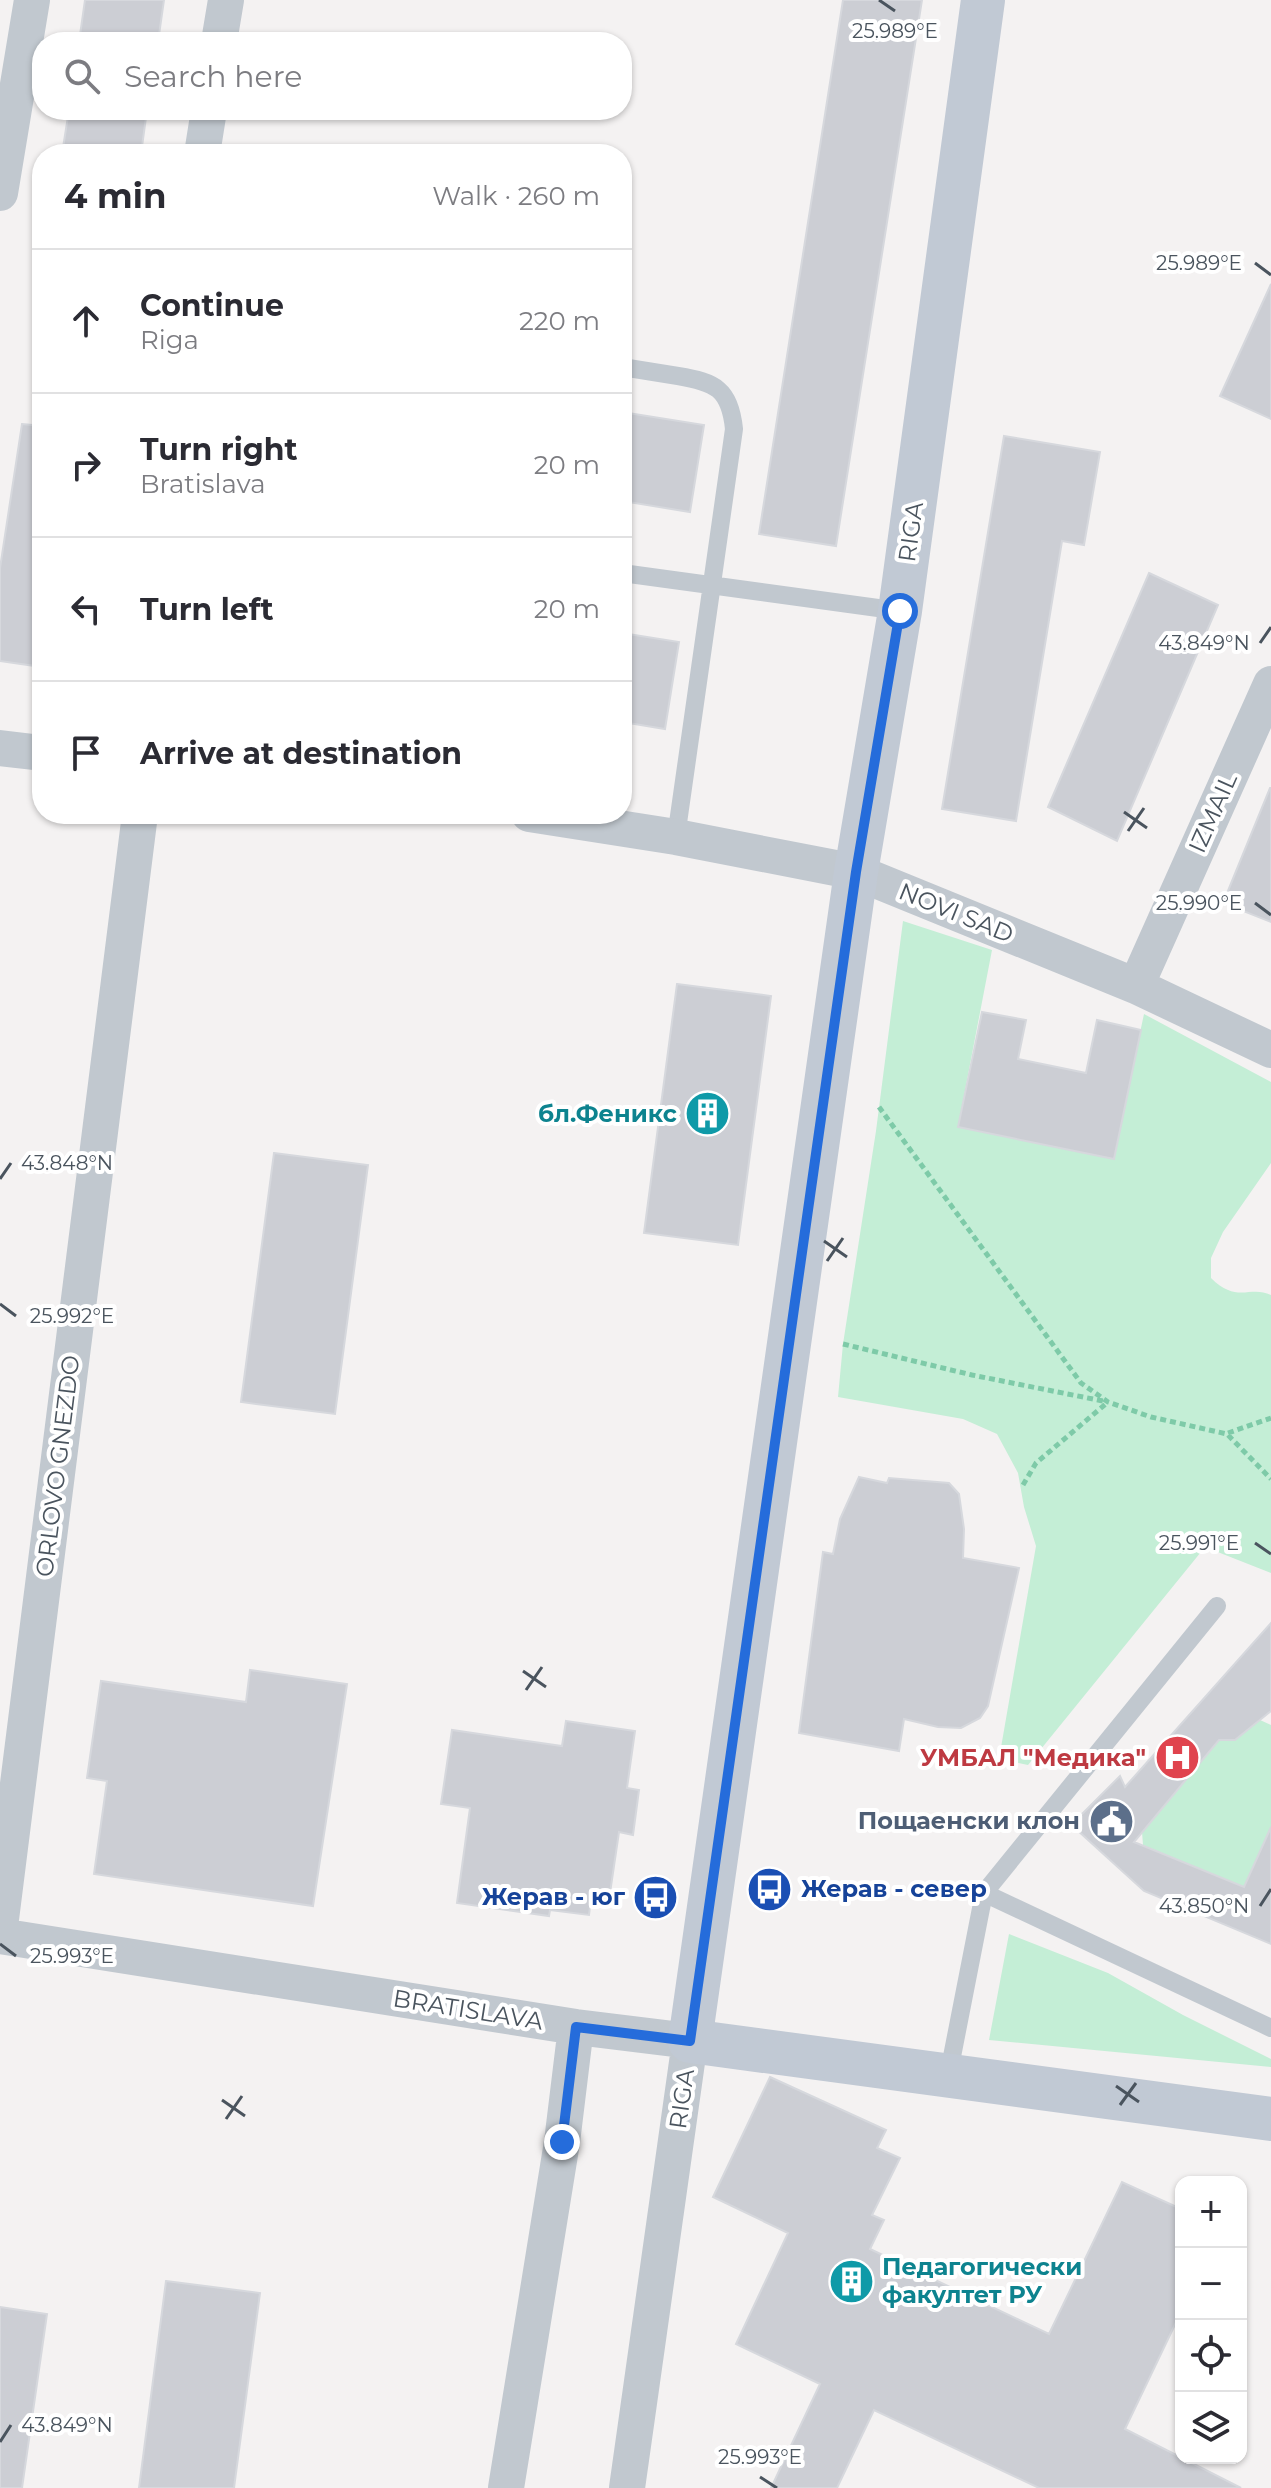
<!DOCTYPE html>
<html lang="en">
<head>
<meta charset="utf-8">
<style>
	body { margin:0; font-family:Montserrat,sans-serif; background:#f7f7f7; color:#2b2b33 }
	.controls { position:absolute; right:24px; bottom:24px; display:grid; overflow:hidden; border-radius:16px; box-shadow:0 2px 6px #0004 }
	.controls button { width:72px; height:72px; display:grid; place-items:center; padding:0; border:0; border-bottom:2px solid #e1e1e2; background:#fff; color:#2b2b33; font:40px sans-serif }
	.stop { position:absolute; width:24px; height:24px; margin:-18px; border:6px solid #256cdb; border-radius:50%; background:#fff }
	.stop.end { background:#256cdb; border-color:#fff; box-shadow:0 2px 8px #0008 }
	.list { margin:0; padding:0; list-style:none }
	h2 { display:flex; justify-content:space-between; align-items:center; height:104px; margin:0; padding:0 32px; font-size:34px }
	h2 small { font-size:26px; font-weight:400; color:#7c7c81 }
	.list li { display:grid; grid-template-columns:52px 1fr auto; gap:24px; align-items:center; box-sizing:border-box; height:144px; padding:0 32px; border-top:2px solid #e1e1e2 }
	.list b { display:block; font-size:30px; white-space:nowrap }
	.list p { margin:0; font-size:26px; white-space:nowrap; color:#7c7c81 }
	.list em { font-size:26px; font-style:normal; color:#7c7c81 }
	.icon { flex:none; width:44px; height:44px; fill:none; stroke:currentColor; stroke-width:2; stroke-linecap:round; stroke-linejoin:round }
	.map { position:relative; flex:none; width:1271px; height:2488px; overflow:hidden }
	.search { position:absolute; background:#fff; box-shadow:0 2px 6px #0004; left:32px; top:32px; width:600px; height:88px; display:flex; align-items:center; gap:20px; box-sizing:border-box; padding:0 28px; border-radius:32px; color:#7c7c81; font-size:30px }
	.panel { position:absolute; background:#fff; box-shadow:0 2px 6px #0004; left:32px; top:144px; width:600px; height:680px; border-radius:32px }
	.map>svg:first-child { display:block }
	.green { fill:#c4eed6 }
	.building { fill:#ccced4; stroke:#d6d8dd; stroke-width:2 }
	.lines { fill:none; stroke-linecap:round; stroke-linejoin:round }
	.path { stroke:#7ecaa8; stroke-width:5; stroke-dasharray:6 4; stroke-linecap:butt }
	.lane { stroke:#c1c8cf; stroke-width:18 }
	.street { stroke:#c1c8cf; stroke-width:36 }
	.secondary { stroke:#c1c9d4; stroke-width:44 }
	.route { stroke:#256cdb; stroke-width:10 }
	.ticks { fill:none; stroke:#4a545e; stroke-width:3 }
	.labels { text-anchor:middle; stroke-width:8; stroke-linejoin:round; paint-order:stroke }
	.street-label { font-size:24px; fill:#4a545e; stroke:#fff }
	.culture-label { font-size:24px; font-weight:bold; fill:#0d838f; stroke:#fff; text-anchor:end }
	.health-label { font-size:24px; font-weight:bold; fill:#be3a42; stroke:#fff; text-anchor:end }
	.service-label { font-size:24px; font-weight:bold; fill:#4e5e75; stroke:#fff; text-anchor:end }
	.transit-label { font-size:24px; font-weight:bold; fill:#164399; stroke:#fff; text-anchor:start }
	.ticks-label { font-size:20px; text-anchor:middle; fill:#4a545e; stroke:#fff; stroke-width:8; stroke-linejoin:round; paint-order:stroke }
</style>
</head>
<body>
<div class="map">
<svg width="1271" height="2488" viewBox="0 0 1271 2488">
	<rect width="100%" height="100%" fill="#f4f2f2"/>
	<path class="green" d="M903,921L992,950L958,1127L1113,1159L1144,1014L1271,1082V1163L1223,1232L1211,1258V1278C1237,1304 1250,1285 1271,1295V1573L1205,1547L1028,1765L999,1759L1036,1546L1024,1507L1018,1473L997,1434L963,1419L838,1397L843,1344L876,1131Z
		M1260,1720L1271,1725V1827L1244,1887L1143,1845L1142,1832L1219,1740Z
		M1009,1934L1108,1973L1183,2015L1271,2059V2067L989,2040Z"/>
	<path class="building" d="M85,0H164L158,42H79Z
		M843,0H922L836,546L759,534Z
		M69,110H147L141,154H62Z
		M1271,284V419L1220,396Z
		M622,412L704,425L690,512L622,501Z
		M22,424L42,426V667L0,661V568Z
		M1004,436L1100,452L1084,545L1062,541L1016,821L942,809Z
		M1149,573L1218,605L1117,841L1048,807Z
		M622,633L679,642L665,729L622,722Z
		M1270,788H1271V922L1223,903Z
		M677,984L771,996L738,1245L644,1233Z
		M982,1012L1026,1020L1018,1059L1086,1073L1097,1020L1141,1030L1114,1159L958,1127Z
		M274,1153L368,1165L335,1414L241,1402Z
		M859,1477L887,1483L889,1478L949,1483L959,1494L964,1529L963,1558L1019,1568L988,1706L980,1718L961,1728L938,1727L904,1719L899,1751L799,1733L823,1552L833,1554L840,1519Z
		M1271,1623V1711L1235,1740H1219L1134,1842L1244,1887L1271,1827V1944L1144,1891L1064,1818L1067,1814L1078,1818L1120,1776L1125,1787Z
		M250,1670L347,1684L313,1906L94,1874L107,1781L87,1778L101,1681L246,1702Z
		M566,1721L635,1731L627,1788L639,1790L633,1835L619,1832L610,1893L592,1890L589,1915L550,1910L549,1916L457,1903L470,1808L441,1804L452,1730L562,1746Z
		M770,2077L886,2130L877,2148L900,2158L872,2215L884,2220L870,2249L1049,2334L1122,2182L1181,2209V2312L1125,2429L1241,2488H1039L874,2410L837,2488H771L820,2384L736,2344L788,2233L713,2197Z
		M166,2281L260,2293L234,2488H139Z
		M0,2307L47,2314L22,2488H0Z"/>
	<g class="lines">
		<path class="path" d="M879,1107L1081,1383L1108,1402L1151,1417L1227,1434L1271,1479
			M843,1344L972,1375L1103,1401
			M1228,1433L1271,1418
			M1023,1485L1036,1463L1108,1402"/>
		<path class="lane" d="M622,367C641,370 659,373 678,376C715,382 730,389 734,429L676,837
			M622,573L900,611
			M984,1893L1271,2028
			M948,2077L984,1893L1217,1606"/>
		<path class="street" d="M219,42L226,0
			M202,154L209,110
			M0,193L32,0
			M0,748L42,753
			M529,814L676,837L856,872L1136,986L1271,1050
			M1136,986L1271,684
			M0,1927L140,814
			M0,1936L576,2027L690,2041L627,2488
			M506,2488L562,2142L576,2027"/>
		<path class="secondary" d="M983,0L900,611L856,872L690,2041L1271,2119"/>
	</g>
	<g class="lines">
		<path class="route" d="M562,2142L576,2027L690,2041L856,872L900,611"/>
	</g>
	<path class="ticks" d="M879,0L895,11M1255,263L1271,275M1260,643L1271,627M1124,812L1147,828M1128,831L1144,808M1255,903L1271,915M0,1179L11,1163M824,1241L847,1257M827,1261L843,1238M0,1304L16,1316M1255,1543L1271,1554M523,1671L546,1687M526,1690L542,1667M1260,1906L1271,1889M0,1944L16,1956M1116,2086L1139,2102M222,2100L245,2116M1120,2105L1136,2083M226,2119L242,2096M0,2442L11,2425M760,2477L777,2488"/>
	<defs>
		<symbol id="building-disc" viewBox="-11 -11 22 22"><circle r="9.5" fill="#0f9aa8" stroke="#fff"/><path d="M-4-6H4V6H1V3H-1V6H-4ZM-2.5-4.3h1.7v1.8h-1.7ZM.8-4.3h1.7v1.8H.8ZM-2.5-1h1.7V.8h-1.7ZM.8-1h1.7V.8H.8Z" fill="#fff"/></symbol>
		<symbol id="hospital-disc" viewBox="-11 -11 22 22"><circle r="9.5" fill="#e0444e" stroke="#fff"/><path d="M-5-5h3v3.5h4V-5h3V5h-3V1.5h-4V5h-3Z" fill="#fff"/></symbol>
		<symbol id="civic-disc" viewBox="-11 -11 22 22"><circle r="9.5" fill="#5c6f8a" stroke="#fff"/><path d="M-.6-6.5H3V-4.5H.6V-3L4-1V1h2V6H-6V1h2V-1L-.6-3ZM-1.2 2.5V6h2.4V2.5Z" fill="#fff"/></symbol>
		<symbol id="bus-disc" viewBox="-11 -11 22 22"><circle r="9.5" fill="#1a4fb4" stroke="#fff"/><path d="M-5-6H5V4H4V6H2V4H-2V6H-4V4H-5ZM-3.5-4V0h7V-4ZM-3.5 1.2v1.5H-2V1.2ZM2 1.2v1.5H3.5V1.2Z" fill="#fff"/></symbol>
	</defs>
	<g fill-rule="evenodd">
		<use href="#building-disc" x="682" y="1088" width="51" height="51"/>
		<use href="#hospital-disc" x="1152" y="1732" width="51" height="51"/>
		<use href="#civic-disc" x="1086" y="1796" width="51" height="51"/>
		<use href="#bus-disc" x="744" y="1864" width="51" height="51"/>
		<use href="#bus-disc" x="630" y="1872" width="51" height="51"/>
		<use href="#building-disc" x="826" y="2256" width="51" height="51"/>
	</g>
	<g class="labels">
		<g class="street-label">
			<text transform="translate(911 532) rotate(-82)" y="8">RIGA</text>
			<text transform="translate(1213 813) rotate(-66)" y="8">IZMAIL</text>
			<text transform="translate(956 913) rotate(22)" y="8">NOVI SAD</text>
			<text transform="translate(58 1466) rotate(-83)" y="8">ORLOVO GNEZDO</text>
			<text transform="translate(468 2010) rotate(9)" y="8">BRATISLAVA</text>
			<text transform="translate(682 2099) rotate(-82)" y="8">RIGA</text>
		</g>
		<g class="culture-label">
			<text x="677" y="1122">бл.Феникс</text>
			<text x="882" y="2275" text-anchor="start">Педагогически<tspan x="882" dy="28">факултет РУ</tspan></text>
		</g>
		<g class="health-label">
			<text x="1146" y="1766">УМБАЛ "Медика"</text>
		</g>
		<g class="service-label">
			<text x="1080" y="1829">Пощаенски клон</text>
		</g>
		<g class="transit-label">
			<text x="801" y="1897">Жерав - север</text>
			<text x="625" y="1905" text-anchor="end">Жерав - юг</text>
		</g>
	</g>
	<g class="ticks-label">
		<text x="895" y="38">25.989°E</text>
		<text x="1199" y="270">25.989°E</text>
		<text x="1204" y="650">43.849°N</text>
		<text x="1199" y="910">25.990°E</text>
		<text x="67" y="1170">43.848°N</text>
		<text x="72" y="1323">25.992°E</text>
		<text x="1199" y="1550">25.991°E</text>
		<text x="1204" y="1913">43.850°N</text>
		<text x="72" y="1963">25.993°E</text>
		<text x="67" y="2432">43.849°N</text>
		<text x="760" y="2464">25.993°E</text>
	</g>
</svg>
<div class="controls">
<button>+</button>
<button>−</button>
<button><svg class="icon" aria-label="locate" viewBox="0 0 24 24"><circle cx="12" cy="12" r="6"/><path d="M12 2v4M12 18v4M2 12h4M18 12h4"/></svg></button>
<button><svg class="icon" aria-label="layers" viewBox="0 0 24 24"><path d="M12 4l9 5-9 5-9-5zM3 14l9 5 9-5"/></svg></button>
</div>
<div class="stop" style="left:900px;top:611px"></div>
<div class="stop end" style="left:562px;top:2142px"></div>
<div class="search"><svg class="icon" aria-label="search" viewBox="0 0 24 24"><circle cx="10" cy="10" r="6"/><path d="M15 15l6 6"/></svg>Search here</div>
<section class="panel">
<h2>4 min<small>Walk · 260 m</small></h2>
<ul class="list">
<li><svg class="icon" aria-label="ahead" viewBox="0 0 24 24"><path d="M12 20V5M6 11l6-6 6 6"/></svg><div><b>Continue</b><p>Riga</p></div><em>220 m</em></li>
<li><svg class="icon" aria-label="right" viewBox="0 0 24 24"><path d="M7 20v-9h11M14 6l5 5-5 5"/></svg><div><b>Turn right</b><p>Bratislava</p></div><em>20 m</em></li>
<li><svg class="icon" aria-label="left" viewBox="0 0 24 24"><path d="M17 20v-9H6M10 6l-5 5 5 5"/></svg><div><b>Turn left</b></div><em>20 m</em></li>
<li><svg class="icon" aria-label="arrive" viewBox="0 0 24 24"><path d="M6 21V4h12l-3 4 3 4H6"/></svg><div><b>Arrive at destination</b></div></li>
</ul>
</section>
</div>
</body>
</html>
